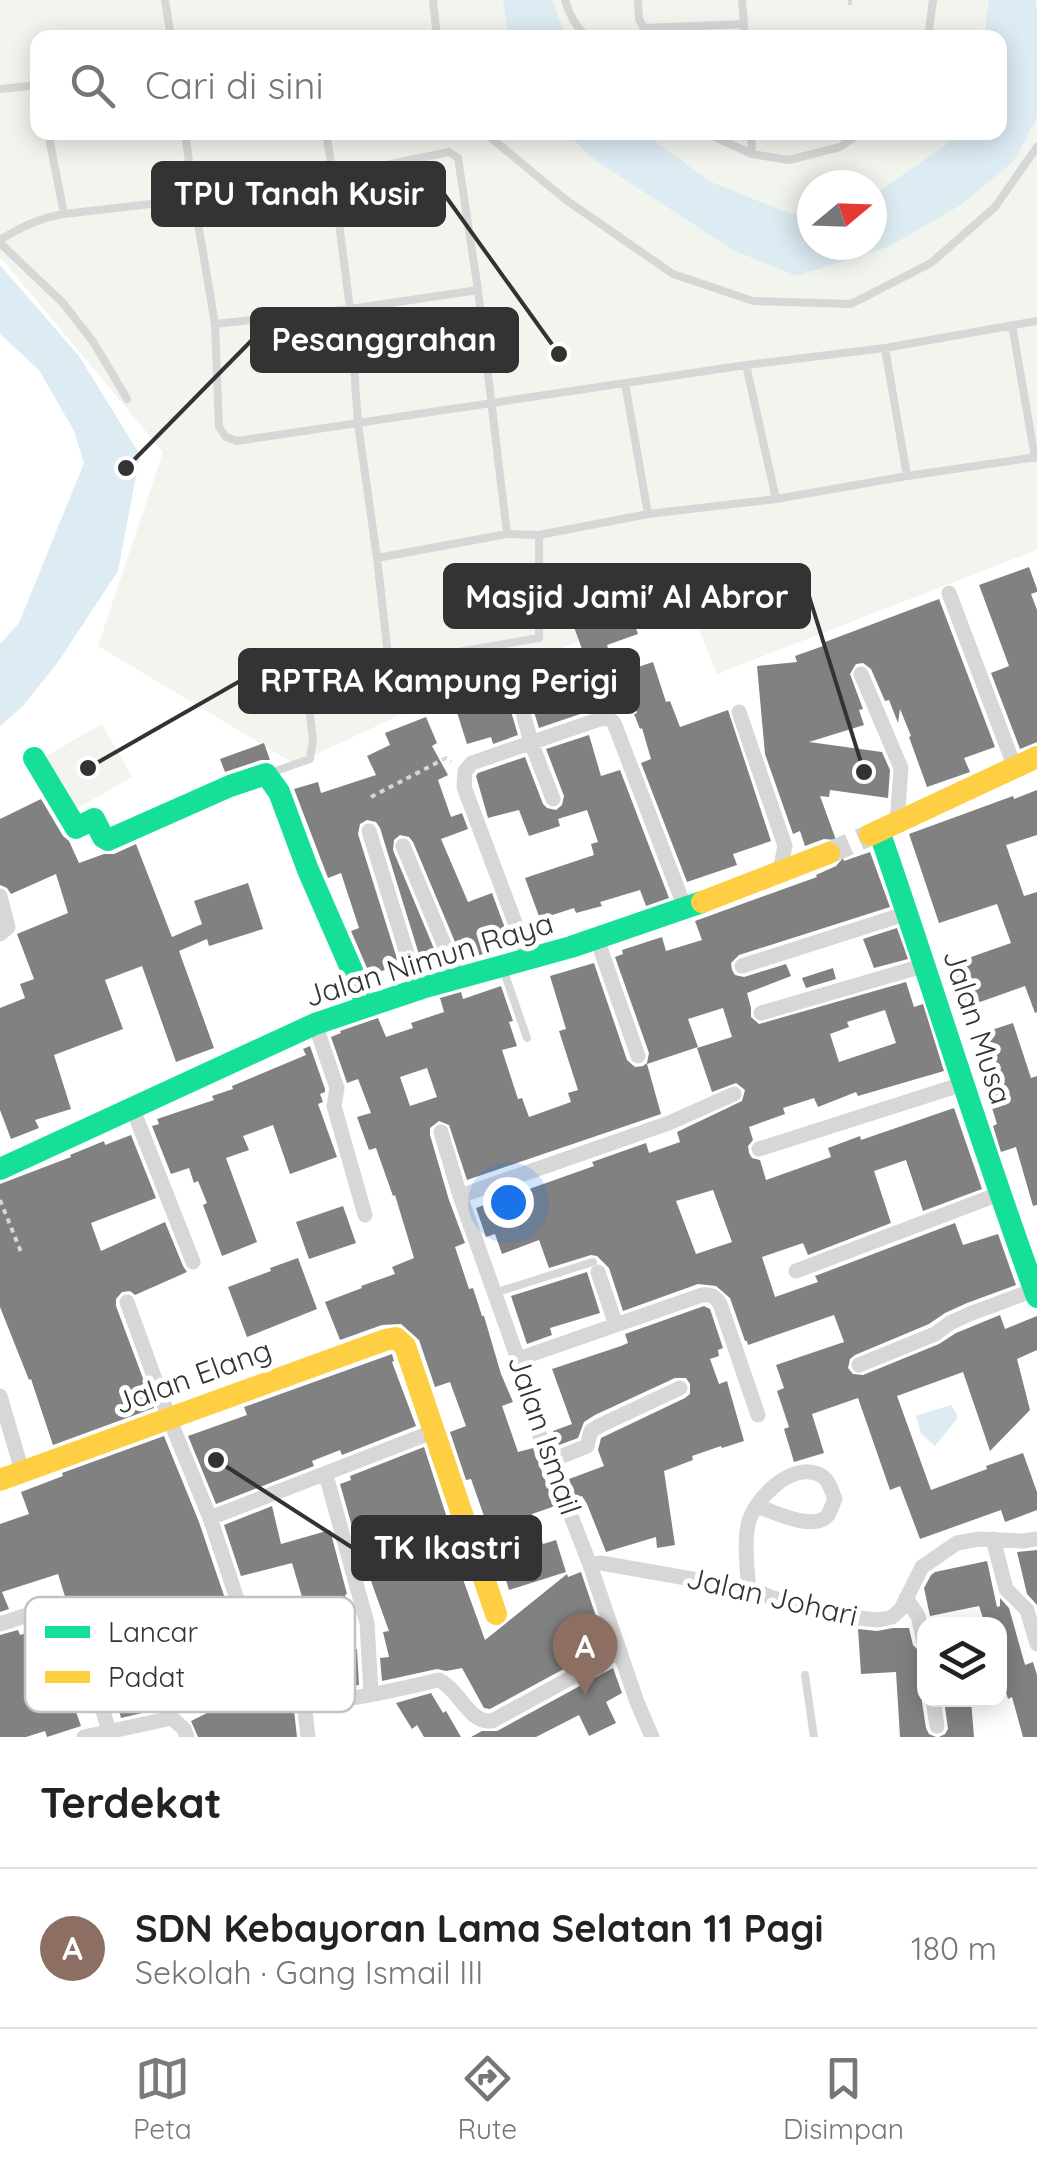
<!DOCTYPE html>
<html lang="id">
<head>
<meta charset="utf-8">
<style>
	body { margin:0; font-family:Quicksand,sans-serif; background:#f2f2f2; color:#222 }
	.controls { position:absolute; right:30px; bottom:30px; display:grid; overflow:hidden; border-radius:20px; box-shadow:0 5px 25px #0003 }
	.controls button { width:90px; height:90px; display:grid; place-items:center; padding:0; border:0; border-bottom:2px solid #e0e0e0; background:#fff; color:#222; font:50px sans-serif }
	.compass { position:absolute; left:797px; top:170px; width:90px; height:90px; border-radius:50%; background:#fff; box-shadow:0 5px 25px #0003; rotate:71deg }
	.you { position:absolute; left:508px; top:1202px; width:35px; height:35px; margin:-25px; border:8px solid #fff; border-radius:50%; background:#1a73e8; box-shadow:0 0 0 15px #1a73e833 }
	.badge { display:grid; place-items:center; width:65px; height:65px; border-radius:50%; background:#7a7a7a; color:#fff; font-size:32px; font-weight:700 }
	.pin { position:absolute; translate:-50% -82px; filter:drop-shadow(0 2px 5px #0008) }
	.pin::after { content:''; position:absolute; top:52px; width:35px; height:30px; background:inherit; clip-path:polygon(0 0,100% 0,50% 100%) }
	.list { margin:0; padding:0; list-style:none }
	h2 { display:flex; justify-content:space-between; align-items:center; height:130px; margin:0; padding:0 40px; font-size:42px }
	h2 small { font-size:32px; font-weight:400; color:#767676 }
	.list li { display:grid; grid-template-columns:65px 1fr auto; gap:30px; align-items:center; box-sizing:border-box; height:160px; padding:0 40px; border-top:2px solid #e0e0e0 }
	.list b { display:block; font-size:38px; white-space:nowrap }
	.list p { margin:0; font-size:32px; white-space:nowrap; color:#767676 }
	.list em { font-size:32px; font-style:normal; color:#767676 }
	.icon { flex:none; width:55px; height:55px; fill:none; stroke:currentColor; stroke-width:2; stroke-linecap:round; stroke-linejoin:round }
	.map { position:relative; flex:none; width:1037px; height:1737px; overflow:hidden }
	.search { position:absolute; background:#fff; box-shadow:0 5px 25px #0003; left:30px; right:30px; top:30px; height:110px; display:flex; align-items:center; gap:25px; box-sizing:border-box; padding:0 35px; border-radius:20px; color:#767676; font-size:38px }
	.sheet { height:290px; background:#fff }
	nav { display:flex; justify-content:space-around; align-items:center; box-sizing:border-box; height:140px; border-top:2px solid #e0e0e0; background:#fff; font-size:28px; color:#767676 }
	nav a { display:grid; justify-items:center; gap:5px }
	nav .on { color:#7a7a7a }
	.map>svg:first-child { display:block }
	.green { fill:#f1f5ed; fill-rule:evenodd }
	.water { fill:#ddebf3 }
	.building { fill:#818181; fill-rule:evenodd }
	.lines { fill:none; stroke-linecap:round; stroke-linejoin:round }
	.secondary-tunnel { stroke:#d6d6d6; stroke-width:22; stroke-dasharray:22 11; stroke-linecap:butt }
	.path { stroke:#d6d6d6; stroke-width:4; stroke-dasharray:5 5; stroke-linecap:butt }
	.lane { stroke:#d7d7d7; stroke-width:8 }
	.street { stroke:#d7d7d7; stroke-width:15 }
	.fast { stroke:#16e098; stroke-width:22 }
	.slow { stroke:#ffcf43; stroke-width:22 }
	.labels { text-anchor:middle; stroke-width:10; stroke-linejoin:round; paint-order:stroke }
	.street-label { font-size:30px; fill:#333; stroke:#fff }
	.key { fill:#fff; stroke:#c2c2c2; stroke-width:2.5 }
	.key-label { font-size:28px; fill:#333 }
	.leader { fill:none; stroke:#333; stroke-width:4 }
	.callout-dot { fill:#333; stroke:#fff; stroke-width:4 }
	.callout { fill:#333; stroke:#333; stroke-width:4 }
	.callout-label { font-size:32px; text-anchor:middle; font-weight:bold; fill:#fff }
</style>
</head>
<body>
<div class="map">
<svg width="1037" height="1737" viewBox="0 0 1037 1737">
	<rect width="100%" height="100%" fill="#fff"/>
	<path class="green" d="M0,0H1037V550L717,674L686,597L411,710L295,764L98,646L163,452L0,257ZM38,38H1000V132H38ZM812,185H872V245H812Z
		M102,724L132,777L73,811L43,758Z"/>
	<path class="water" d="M503,0H552L566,37H509Z
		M989,0H1035L1037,12V117L1014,161L959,206L888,247L797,276L733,250L595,160L566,133H643L711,182L791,214L812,213V245H872V196L946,145L954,133L1000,132V38L984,37Z
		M0,265L79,356L140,455L118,571L58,662L22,707L0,726V644L19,623L84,463L74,431L39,370L0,334Z
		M951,1405L957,1414V1419L935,1446L921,1434L916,1416Z"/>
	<path class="building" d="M1029,567L1037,589V592L1031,594L1037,610V742L1020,749L991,673L1009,666L979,585Z
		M939,599L995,747L964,758L970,772L927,787L909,737L911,736L900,709L898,723L889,700L885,701L871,669L863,663L856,664L850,674L863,709L859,710L864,725L809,742L882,752L890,770L888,798L830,790L829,797L820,796L836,840L824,839L805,846L800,831L793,834L765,754L757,666L797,662L795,656L826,645L825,642Z
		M629,608L638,634L607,645L619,683L589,692L595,709L539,728L524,680L586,660L574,627Z
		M653,662L666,702L670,701L680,727L728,710L771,841L733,854L737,865L687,882L641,763L651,759L642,728L640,729L634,714L637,713L623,672Z
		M505,691L518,735L493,744L491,737L467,744L455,706Z
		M426,717L437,743L432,746L448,775L438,780L451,817L462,813L468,829L441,839L468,902L492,893L509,939L481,949L483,954L463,961L413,842L409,837L400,835L394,840L393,850L437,956L421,961L380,828L376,822L367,820L360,824L358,834L399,965L370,975L351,931L359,928L341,873L328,878L294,789L318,782L321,793L376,775L367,756L390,745L385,733Z
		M589,735L601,776L620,770L669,898L646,906L640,890L600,902L602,906L576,913L574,908L540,919L525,878L594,855L591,844L598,842L587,810L558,819L560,826L529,836L519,810L488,818L476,776L478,773L525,757L543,804L547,808L556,810L562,805L564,796L546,749Z
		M264,743L270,760H261L225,772L220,759Z
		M1037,790V835L1006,845L1024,896L1037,892V1012L1035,1013L1025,986L966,1007L951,964L1011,943L997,904L939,923L909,834L1013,796L1014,799Z
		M41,799L63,836L69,841L79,863L104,854H114L136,844L172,937L202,924L194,901L248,883L263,929L209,946L207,939L179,951L214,1048L176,1062L142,966L105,980L123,1029L54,1055L71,1109L35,1120L39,1128L11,1139L0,1110V1008L25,998L20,984L34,979L17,934L68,913L56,874L11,894L7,888L0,885V819Z
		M870,852L890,907L739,955L731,963L732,970L735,975L744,977L786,964L791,976L747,993L751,1008V1017L759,1024L906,982L914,1007L923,1004L944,1071L858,1096L856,1092L818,1107L814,1098L783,1108L785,1114L749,1127L753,1140L748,1146L749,1153L752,1158L760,1160L766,1180L831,1157L828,1148L860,1136L861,1140L954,1108L982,1189L923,1211L906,1160L874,1171L891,1223L808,1255L803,1243L762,1257L775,1297L818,1282L815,1276L955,1223L963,1245L998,1234L1016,1285L967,1303L945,1313L929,1324L855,1355L850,1359L848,1368L853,1374L863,1375L939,1344L956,1333L1000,1315L1005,1329L1037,1316V1350L1017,1359L1030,1410L990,1451L963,1372L897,1396L931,1490L987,1469L986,1466L1023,1453L1037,1492V1510L1005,1522L1001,1510L920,1539L900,1486L890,1490L858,1398L812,1414L824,1453L794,1462L784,1429L789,1427L777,1391L784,1388L776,1365L844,1342L834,1315L748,1345L747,1341H745L730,1298L716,1286L698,1284L623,1311L609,1268L597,1256L591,1255L549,1268L539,1240L502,1254L495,1234L486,1237L476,1208L594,1166L592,1162L646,1143L649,1153L680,1142L677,1132L742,1101L745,1090L736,1083L712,1092L697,1048L732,1037L723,1008L688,1019L698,1047L647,1064L661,1114L467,1180L449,1125L439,1121L430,1128V1135L449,1200L465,1243L455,1247L469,1289L473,1288L482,1316H484L501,1374L513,1402L502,1406L518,1452L533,1448L555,1506L532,1514L543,1544L556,1540L566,1572L509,1590L498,1555L492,1557L479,1517L484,1516L471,1479L466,1480L450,1432L466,1426L450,1382L435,1387L419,1340L401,1324L382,1325L340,1340L325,1302L362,1288L361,1286L395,1274L392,1267L414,1258L395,1195L393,1196L376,1148L369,1150L357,1117L371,1113L358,1079L347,1083L331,1037L341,1033L340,1031L378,1018L386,1037L413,1028L411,1023L444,1012L440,998L461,992L463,999L501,986L513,1021L509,1022L517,1046L502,1050L518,1099L522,1098L529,1117L571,1102L568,1093L578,1090L559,1031L566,1029L550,976L594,963L627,1060L635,1067L643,1066L647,1063L649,1053L615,957L623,954L622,950L662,937L666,951L702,940L695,921L817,877L816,875L836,866L843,858L844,861ZM885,1010L896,1043L839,1062L830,1034L849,1027L847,1022ZM427,1068L437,1097L410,1106L400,1077ZM713,1190L732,1242L696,1254L676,1201Z
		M897,928L908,959L874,968L863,939Z
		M833,968L836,979L806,988L802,978Z
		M1013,1023L1031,1078L1037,1076V1205L1033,1206L1016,1147L1001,1152L993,1126L997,1124L987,1092L993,1090L976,1035Z
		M310,1046L325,1089V1092L320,1094L323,1102L318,1104L337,1157L290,1174L273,1125L243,1136L249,1150L226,1158L257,1242L222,1256L203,1205L207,1203L198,1181L194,1183L189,1168L171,1174L152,1126L159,1124L157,1119L214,1100L212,1096L233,1089L232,1086L306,1055L303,1049Z
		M131,1135L156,1198L91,1223L101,1251L165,1222L183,1266L187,1272L135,1295L130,1291L122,1292L116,1299V1306L154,1408L53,1445L31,1379L29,1380L0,1307V1184L71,1157L70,1155L104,1141L105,1145Z
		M343,1206L356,1243L309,1259L296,1222Z
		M298,1258L317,1309L247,1337L228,1287L271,1271L270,1268Z
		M587,1272L600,1313L550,1328L552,1335L527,1344L511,1296Z
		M704,1306L710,1309L723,1348L718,1350L719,1356L710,1359L719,1384L727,1381L728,1385L744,1441L722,1448L721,1446L692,1456L693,1460L664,1471L675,1545L657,1548L656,1537L606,1552L587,1504L582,1496L576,1498L569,1479L604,1466L598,1450L601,1438L685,1398L690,1394V1384L686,1378H675L595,1415L584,1422L578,1438L559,1445L553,1431L572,1424L552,1369L621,1346L628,1343L625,1334Z
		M392,1354L394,1361L392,1362L416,1426L342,1455L340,1450L312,1461L314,1466L216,1504L188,1436L247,1415L244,1407Z
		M164,1436L199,1522L235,1628L222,1633L217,1621L183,1632L175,1610L169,1611L166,1601L122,1610L140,1660L151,1657L168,1707L121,1718L113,1689L102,1662L99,1663L78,1602L67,1603L58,1574L2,1592L9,1609L0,1612V1524L29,1514L21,1492L63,1476L62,1473Z
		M424,1447L460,1558L456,1560L485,1640L567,1574L568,1577L581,1572L606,1646L490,1709L484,1708L462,1668L446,1671L437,1669L382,1681L380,1658L389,1657L383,1632L389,1631L372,1584L362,1543L357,1544L340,1484L351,1480L350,1476Z
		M272,1506L281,1544L330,1530L347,1594L345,1595L350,1613L310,1624L292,1563L241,1576L224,1525Z
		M1037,1550V1605L1027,1594L1017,1552Z
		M987,1561L997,1607L1000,1606V1598L1009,1608L1025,1665L1033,1662L1037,1675V1737H1023L1012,1697L1008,1699L1000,1672V1624H985L979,1606L930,1616L924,1588L931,1575L935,1572Z
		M52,1625L66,1668L61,1669L81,1726L47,1737L45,1731L26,1737H0V1635L18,1630L20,1635Z
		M893,1628H909L913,1645L921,1653L922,1702L926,1728L929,1734L936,1737H900L896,1672L861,1674L858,1629L877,1631Z
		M331,1649V1652L357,1649L359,1685L315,1690L300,1688L290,1681L277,1658Z
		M254,1661L272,1695L280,1704L294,1710L297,1737H198L191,1721L215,1709L206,1679L239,1667L238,1664Z
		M613,1668L622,1693L606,1702L616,1723L589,1736L579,1715L536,1737H471L482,1731H497Z
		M431,1693L443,1713L446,1711L461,1737H424L417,1725L412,1729L396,1703Z
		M944,1700H971L974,1737H939L945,1734L948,1729Z"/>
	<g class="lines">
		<path class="secondary-tunnel" d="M829,853L870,835"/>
		<path class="path" d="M850,0V5
			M371,797L446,758L451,762
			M0,1200L21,1252"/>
		<path class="lane" d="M165,0L171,38
			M433,0L437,38
			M565,0C569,15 577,28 588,38
			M638,0L639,19L644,28L744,24
			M742,0L745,38
			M928,38L933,0
			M0,89L38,85
			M48,132L64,214L194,199L185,132
			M484,132L566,200L673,274L753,301L851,304L931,263L995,207L1037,147
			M704,132L752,154L751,132
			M752,154L789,160L840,147L861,132
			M0,240C21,227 39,218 64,214
			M0,243L63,303L94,343L127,399
			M478,290L350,309L215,324L219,427L226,437L237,441L746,365L885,348L1037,321
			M215,324L194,199L333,176L326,132
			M1012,325L1035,458
			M885,348L907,476
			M746,365L776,499
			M625,383L648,514
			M377,558L507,534L539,535L648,514L776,499L907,476L1037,457
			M389,663L377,558L358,424L350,309L333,176L449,152L458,158L478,290L507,534
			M270,773L310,759L313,739L307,692L328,674L539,638V535
			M504,972L527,1038
			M494,1293L593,1262
			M805,1675L814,1737"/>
		<path class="street" d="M949,593L1015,768
			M861,674L901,768L897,823
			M516,688L531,742L553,799
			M739,712L785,846L779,874
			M369,831L418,989
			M403,846L458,978
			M0,896L8,927L0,934
			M597,939L638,1056
			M529,960L464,787L465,771L472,763L600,719L609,718L614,723L685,908
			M742,966L908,913
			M761,1013L926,965
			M315,1024L337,1088L334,1106L365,1215
			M132,1107L193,1262
			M441,1132L460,1196L518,1359L537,1428L590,1565L637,1702L652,1737
			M759,1149L963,1084
			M460,1196L669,1123L734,1094
			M796,1271L999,1194
			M598,1272L616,1325
			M127,1302L169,1418L210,1518L249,1635L244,1644L227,1650
			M518,1359L702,1295C711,1294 715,1296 720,1304L758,1415
			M859,1365L935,1334L950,1323L972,1313L1034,1290
			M0,1396L22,1471
			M550,1461L587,1446L591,1431L601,1425L680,1388
			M326,1475L367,1623L371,1693
			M210,1518L435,1431
			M993,1539L1006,1589L1027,1610L1037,1644
			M590,1565L601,1563L749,1589L815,1613L878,1620L892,1617L901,1609L922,1567L957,1543L979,1539L1023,1541L1037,1539
			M749,1589C747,1571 744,1542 748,1525C753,1500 791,1462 818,1474C829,1478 831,1490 835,1499C834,1501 829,1514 828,1515C815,1532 773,1512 757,1506
			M906,1598L918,1616L924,1642
			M0,1624L46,1609H55L68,1616L78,1633L111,1737
			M249,1635C268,1653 270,1679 286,1694C306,1714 410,1686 439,1680C460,1690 468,1723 492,1721L620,1651
			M933,1700L937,1726
			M304,1702L308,1737
			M84,1737L172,1718L184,1729L187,1737"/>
		<path class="fast" d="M34,758L76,828L94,819L103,837L108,840L230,786L266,774L279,792L308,870L367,1005
			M879,831C933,986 980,1143 1037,1297
			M0,1169L315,1024L422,988L571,947L702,902"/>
		<path class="slow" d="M870,835L1037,757
			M702,902L829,853
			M0,1480L385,1340L396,1338L405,1346L496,1614"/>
	</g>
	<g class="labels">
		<g class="street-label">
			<text transform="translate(429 960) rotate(-17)" y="10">Jalan Nimun Raya</text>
			<text transform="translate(977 1027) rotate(72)" y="10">Jalan Musa</text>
			<text transform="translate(193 1377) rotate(-20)" y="10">Jalan Elang</text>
			<text transform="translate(544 1435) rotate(71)" y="10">Jalan Ismail</text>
			<text transform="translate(772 1597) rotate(13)" y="10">Jalan Johari</text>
		</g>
	</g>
	<rect x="25" y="1597" width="330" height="115" rx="15" class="key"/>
	<rect x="45" y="1626" width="45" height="12" fill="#16e098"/>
	<rect x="45" y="1671" width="45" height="12" fill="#ffcf43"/>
	<g class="key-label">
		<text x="108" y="1642">Lancar</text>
		<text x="108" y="1687">Padat</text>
	</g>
	<path class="leader" d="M559 354L444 194M126 468L252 340M864 772L809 596M88 768L240 681M216 1460L353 1548"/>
	<g class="callout-dot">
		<circle cx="559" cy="354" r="10"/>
		<circle cx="126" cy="468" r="10"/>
		<circle cx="864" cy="772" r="10"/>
		<circle cx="88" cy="768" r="10"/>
		<circle cx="216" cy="1460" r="10"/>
	</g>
	<g class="callout">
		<rect x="153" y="163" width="291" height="62" rx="10"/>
		<rect x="252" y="309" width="265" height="62" rx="10"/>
		<rect x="445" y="565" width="364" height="62" rx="10"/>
		<rect x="240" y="650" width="398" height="62" rx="10"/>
		<rect x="353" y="1517" width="187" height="62" rx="10"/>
	</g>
	<g class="callout-label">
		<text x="299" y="205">TPU Tanah Kusir</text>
		<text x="384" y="351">Pesanggrahan</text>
		<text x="627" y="608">Masjid Jami' Al Abror</text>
		<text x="439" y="692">RPTRA Kampung Perigi</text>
		<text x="447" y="1559">TK Ikastri</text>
	</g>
</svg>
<div class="controls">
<button><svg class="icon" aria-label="layers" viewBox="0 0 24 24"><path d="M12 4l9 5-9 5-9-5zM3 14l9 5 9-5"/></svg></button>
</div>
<svg class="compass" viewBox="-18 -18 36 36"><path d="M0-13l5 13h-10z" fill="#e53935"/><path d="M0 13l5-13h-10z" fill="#767676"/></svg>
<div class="you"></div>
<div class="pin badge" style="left:585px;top:1695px;background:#8d6e63">A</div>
<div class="search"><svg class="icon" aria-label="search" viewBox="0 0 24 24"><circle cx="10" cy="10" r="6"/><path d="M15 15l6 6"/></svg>Cari di sini</div>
</div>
<section class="sheet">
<h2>Terdekat<small></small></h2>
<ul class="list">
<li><span class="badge" style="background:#8d6e63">A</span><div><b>SDN Kebayoran Lama Selatan 11 Pagi</b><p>Sekolah · Gang Ismail III</p></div><em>180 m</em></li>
</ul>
</section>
<nav>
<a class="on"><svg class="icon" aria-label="map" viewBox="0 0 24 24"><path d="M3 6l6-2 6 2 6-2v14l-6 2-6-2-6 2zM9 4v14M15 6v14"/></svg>Peta</a>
<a><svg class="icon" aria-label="directions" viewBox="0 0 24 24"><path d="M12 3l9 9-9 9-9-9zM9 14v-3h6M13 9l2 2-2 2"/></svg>Rute</a>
<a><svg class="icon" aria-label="saved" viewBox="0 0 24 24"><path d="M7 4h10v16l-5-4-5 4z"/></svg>Disimpan</a>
</nav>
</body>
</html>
